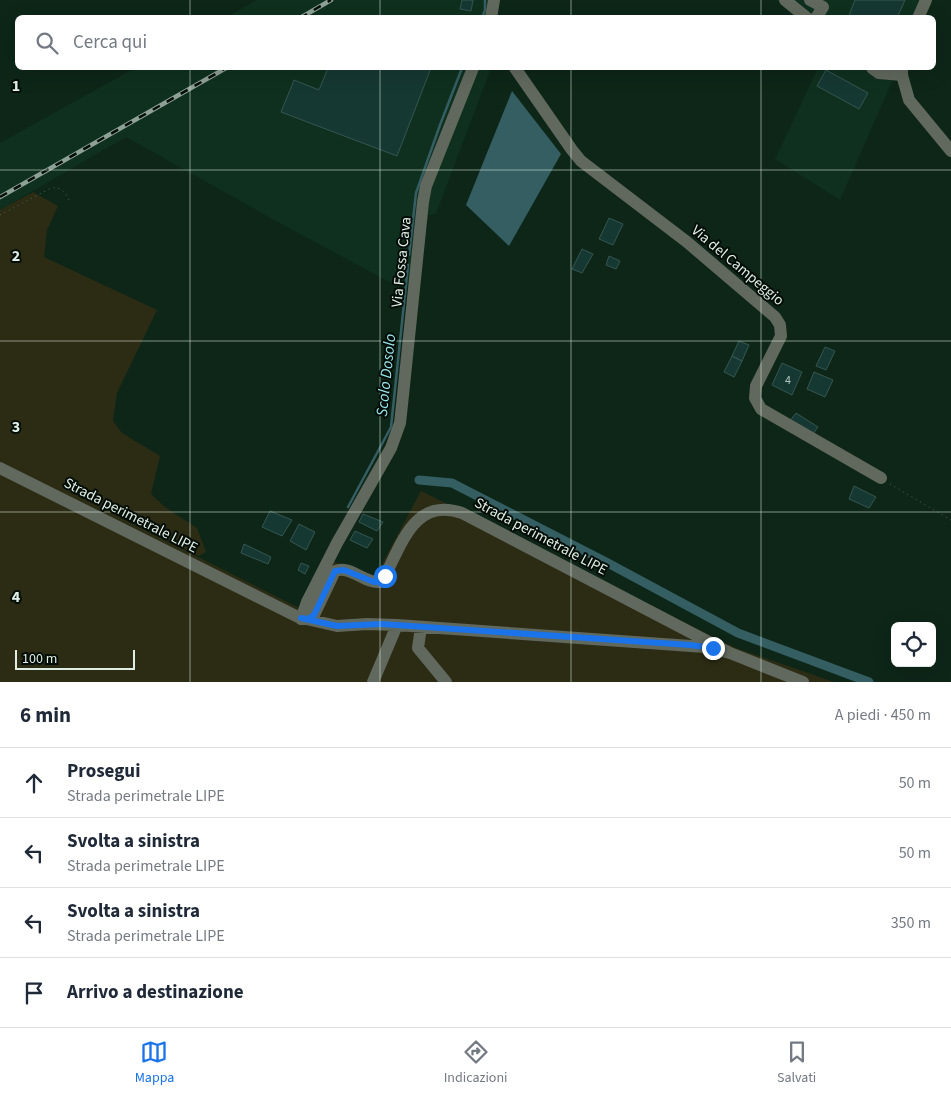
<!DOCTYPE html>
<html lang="it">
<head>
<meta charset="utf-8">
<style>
	body { margin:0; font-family:"Source Sans 3",sans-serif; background:#f2f2f3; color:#1f2937 }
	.controls { position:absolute; right:15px; bottom:15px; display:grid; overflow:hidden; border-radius:8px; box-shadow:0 5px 20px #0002 }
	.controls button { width:45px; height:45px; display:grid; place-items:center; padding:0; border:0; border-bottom:1px solid #e0e1e3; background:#fff; color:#1f2937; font:25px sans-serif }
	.scale { position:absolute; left:15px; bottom:12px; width:120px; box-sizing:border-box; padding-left:5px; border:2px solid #dfeee4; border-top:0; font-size:14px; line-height:18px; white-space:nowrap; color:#dfeee4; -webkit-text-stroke:4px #040d07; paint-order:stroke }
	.stop { position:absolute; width:15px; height:15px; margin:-11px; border:4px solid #1a73e8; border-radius:50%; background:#fff }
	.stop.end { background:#1a73e8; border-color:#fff; box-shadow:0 1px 5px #0008 }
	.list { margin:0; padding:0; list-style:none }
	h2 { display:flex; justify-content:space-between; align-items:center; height:65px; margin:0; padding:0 20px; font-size:21px }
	h2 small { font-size:16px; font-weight:400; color:#747a83 }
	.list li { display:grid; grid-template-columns:32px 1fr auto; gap:15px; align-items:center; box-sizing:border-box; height:70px; padding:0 20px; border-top:1px solid #e0e1e3 }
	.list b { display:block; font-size:19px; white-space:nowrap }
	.list p { margin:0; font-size:16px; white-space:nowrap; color:#747a83 }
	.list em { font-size:16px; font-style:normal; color:#747a83 }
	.icon { flex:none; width:28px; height:28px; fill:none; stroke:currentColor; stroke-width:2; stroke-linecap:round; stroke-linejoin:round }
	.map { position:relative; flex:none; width:951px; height:682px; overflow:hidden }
	.search { position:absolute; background:#fff; box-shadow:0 5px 20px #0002; left:15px; right:15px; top:15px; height:55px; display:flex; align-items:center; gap:12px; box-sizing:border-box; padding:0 18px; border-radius:8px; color:#747a83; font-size:19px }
	.sheet { height:345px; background:#fff }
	nav { display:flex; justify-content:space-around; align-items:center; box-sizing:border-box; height:70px; border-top:1px solid #e0e1e3; background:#fff; font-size:14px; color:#747a83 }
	nav a { display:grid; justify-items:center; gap:2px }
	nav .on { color:#1a73e8 }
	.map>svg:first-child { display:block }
	.built { fill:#0f301f }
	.green { fill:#2c2c14 }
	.water { fill:#355e62 }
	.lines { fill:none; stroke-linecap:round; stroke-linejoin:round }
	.stream { stroke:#355e62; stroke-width:2.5 }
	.canal { stroke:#355e62; stroke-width:9 }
	.building { fill:#163832; stroke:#355650 }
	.path { stroke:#506659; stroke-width:1; stroke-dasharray:1 4; stroke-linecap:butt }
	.minor { stroke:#61685d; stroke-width:12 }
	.rail-casing { stroke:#8ea196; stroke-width:4.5 }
	.rail { stroke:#040d07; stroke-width:2.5; stroke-dasharray:8; stroke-linecap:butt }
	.route { stroke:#1a73e8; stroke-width:6 }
	.grid { fill:none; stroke:#dfeee4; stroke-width:1; stroke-opacity:0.55 }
	.labels { text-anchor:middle; stroke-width:4; stroke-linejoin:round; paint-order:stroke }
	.number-label { font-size:12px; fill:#adc0b8 }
	.street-label { font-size:15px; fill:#dfeee4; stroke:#040d07 }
	.water-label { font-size:16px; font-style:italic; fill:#98e6ed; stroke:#040d07 }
	.grid-label { font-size:16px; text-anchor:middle; font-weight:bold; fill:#dfeee4; stroke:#040d07; stroke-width:4; stroke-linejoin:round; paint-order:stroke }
</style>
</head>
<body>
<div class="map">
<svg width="951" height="682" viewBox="0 0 951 682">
	<rect width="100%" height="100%" fill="#0d2618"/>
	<path class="built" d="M257,0H488L494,18H225Z
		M776,0H927L920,18L799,17Z
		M135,68H491L436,214L417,216L410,288L395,285L276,221L126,137L0,210V143Z
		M818,68H898L840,200L775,159Z"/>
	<path class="green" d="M33,192L58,206L47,230L44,257L157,310L117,393L113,421L122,433L160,456L151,494L165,507L197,528L206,552L199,556L63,489L307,612L333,561L374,579L421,491L736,648L834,682H0V210Z"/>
	<path class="water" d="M512,91L561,154L509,246L466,205Z"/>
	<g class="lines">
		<path class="stream" d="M482,18L485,10V0
			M409,255L416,193L440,125L462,68
			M348,507L391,427L408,265"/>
		<path class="canal" d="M419,480L452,483L606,562L738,633L869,682"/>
	</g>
	<path class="building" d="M462,0H473L471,11L460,9Z
		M855,0H905L897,18H848Z
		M328,68H346L353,70L354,68H431L397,156L281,112L294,80L319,90Z
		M826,70L868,93L859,109L817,86Z
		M609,218L623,224L613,245L599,239Z
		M582,249L593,254L582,273L572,269Z
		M609,256L620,261L616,269L606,265Z
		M739,341L749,345L742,361L732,356Z
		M825,347L835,351L826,370L816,366Z
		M732,356L742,361L734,377L724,372Z
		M782,363L802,372L792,395L772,385Z
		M814,372L833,380L825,397L807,389Z
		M796,413L818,427L813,434L789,422Z
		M854,486L876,497L869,508L849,499Z
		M270,511L292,520L282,536L262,527Z
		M363,514L383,522L377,531L359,522Z
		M299,524L315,532L306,550L290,541Z
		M355,531L373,539L367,548L350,540Z
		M244,544L271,557L268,564L241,553Z
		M301,563L309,566L305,574L298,570Z"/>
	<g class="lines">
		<path class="path" d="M0,215L51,188C62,187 65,192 69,200
			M890,484L951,520"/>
		<path class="minor" d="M785,0L807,18
			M810,0L823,7L816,18
			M491,18L494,0
			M918,18L926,0
			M473,68L426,186L423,202L402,405L400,423L391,448L337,543L307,602L301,619H309L314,615L335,571C350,565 364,583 379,582L385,576C402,543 415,497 462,513L730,653
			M515,68L572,150L581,161L687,242L775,317L780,325L781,336L756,386L755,398L761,409L881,478
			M872,68L879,73L902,75
			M902,68V75L909,100L951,151
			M0,468L298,617L337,626L367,624L397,625L373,682
			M397,625L705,647L730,653L803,682
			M421,627L418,648L446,682"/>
		<defs>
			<path id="rail" d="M300,18L331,0
				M0,197L226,68"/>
		</defs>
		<use href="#rail" class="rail-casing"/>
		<use href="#rail" class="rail"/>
	</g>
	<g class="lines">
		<path class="route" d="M385,576L382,580L374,582L344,570L335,571L314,615L308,619L301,618L337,626L381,624L690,645L713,648"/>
	</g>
	<path class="grid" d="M190,0V18M380,0V18M571,0V18M761,0V18M190,68V682M380,68V682M571,68V682M761,68V682M0,170H951M0,341H951M0,512H951"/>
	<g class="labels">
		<g class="number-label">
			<text x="788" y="384">4</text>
		</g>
		<g class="street-label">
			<text transform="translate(401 262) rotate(-84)" y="5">Via Fossa Cava</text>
			<text transform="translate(738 265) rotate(40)" y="5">Via del Campeggio</text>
			<text transform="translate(131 515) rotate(27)" y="5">Strada perimetrale LIPE</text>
			<text transform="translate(541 536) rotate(28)" y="5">Strada perimetrale LIPE</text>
		</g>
		<g class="water-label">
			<text transform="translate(385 375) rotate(-84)" y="6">Scolo Dosolo</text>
		</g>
	</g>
	<g class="grid-label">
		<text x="16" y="91">1</text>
		<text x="16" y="261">2</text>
		<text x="16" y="432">3</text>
		<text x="16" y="602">4</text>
	</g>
</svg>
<div class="controls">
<button><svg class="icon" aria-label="locate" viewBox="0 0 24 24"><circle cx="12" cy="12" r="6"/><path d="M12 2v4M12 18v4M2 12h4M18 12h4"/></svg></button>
</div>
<div class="scale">100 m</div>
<div class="stop" style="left:385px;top:576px"></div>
<div class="stop end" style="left:713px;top:648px"></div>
<div class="search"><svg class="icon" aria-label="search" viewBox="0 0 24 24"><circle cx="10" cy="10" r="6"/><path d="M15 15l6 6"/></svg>Cerca qui</div>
</div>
<section class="sheet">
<h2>6 min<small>A piedi · 450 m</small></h2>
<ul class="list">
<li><svg class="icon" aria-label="ahead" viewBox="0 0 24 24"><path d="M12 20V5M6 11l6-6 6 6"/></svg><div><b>Prosegui</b><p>Strada perimetrale LIPE</p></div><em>50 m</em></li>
<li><svg class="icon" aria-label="left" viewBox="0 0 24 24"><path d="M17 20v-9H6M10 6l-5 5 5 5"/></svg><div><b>Svolta a sinistra</b><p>Strada perimetrale LIPE</p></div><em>50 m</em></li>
<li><svg class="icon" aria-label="left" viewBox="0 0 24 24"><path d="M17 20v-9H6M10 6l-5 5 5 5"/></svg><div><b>Svolta a sinistra</b><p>Strada perimetrale LIPE</p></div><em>350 m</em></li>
<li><svg class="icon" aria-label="arrive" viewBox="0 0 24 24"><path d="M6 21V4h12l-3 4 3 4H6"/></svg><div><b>Arrivo a destinazione</b></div></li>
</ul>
</section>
<nav>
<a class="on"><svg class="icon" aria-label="map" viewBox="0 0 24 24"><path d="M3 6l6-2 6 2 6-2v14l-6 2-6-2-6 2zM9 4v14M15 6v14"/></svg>Mappa</a>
<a><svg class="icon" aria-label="directions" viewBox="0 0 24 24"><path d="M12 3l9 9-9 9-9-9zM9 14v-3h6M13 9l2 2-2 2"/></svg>Indicazioni</a>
<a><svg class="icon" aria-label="saved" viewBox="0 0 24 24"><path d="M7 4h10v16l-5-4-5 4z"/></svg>Salvati</a>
</nav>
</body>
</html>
